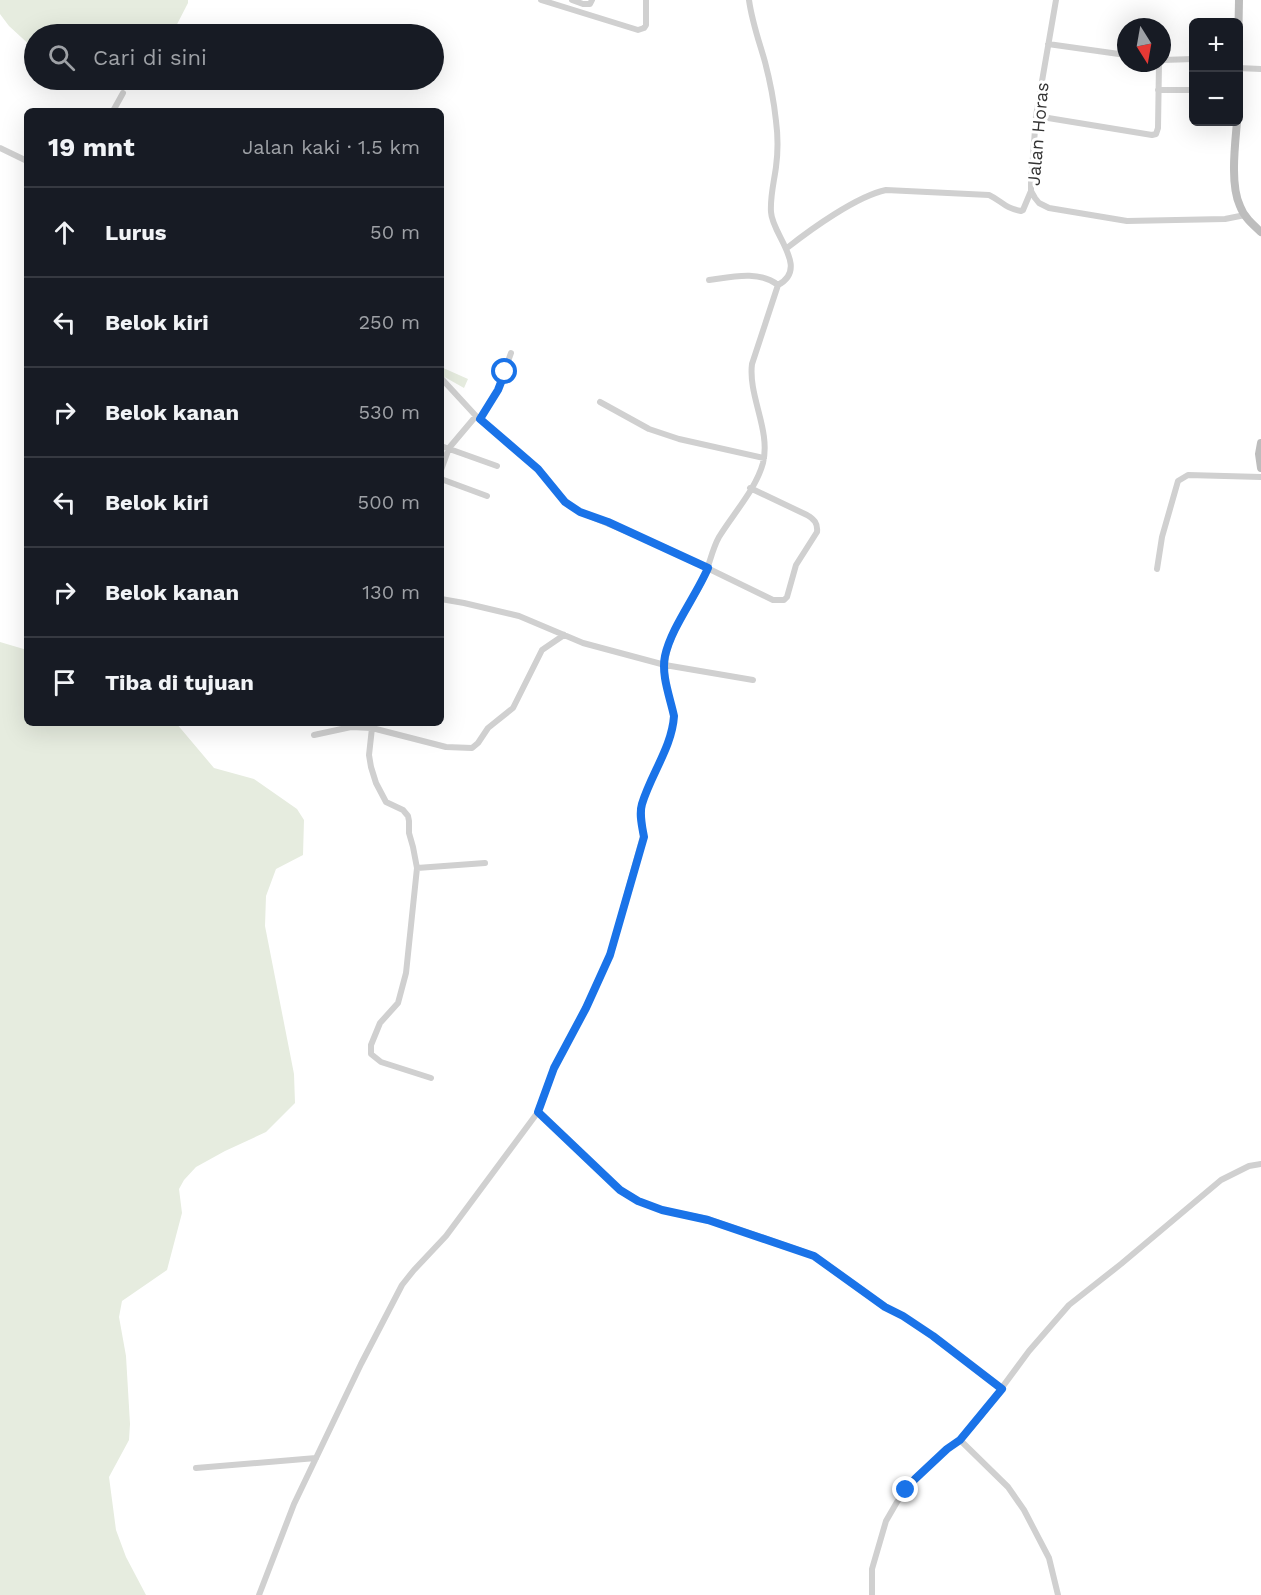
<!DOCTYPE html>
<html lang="id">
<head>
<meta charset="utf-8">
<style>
	body { margin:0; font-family:"Work Sans",sans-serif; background:#20242c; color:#f1f3f6 }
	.controls { position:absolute; right:18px; top:18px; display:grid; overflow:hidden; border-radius:9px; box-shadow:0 6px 24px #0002 }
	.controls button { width:54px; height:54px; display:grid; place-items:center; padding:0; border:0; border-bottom:2px solid #363941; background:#171b24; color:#f1f3f6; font:30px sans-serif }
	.compass { position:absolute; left:1117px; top:18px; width:54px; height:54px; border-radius:50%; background:#171b24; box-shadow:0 6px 24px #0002; rotate:169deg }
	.stop { position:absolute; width:18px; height:18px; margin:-14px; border:4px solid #1a73e8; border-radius:50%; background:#fff }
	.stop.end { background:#1a73e8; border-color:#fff; box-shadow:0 2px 6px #0008 }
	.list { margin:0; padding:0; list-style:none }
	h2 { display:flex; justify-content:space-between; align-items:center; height:78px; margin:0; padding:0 24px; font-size:26px }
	h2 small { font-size:20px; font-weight:400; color:#9ea1a6 }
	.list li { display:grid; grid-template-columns:39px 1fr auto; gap:18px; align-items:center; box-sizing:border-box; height:90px; padding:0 24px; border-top:2px solid #363941 }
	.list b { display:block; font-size:22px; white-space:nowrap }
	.list em { font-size:20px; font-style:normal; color:#9ea1a6 }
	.icon { flex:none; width:33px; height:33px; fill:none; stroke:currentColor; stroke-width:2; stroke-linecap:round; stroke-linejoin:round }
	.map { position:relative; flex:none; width:1261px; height:1595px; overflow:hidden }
	.search { position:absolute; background:#171b24; box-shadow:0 6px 24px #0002; left:24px; top:24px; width:420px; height:66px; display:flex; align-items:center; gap:15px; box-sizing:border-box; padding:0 21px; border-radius:33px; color:#9ea1a6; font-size:22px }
	.panel { position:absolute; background:#171b24; box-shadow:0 6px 24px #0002; left:24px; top:108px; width:420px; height:618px; border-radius:9px }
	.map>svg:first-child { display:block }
	.green { fill:#e6ecdf }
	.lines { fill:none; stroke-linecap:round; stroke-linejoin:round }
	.minor { stroke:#d0d0d0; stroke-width:6 }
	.secondary { stroke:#bdbdbd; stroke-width:8 }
	.route { stroke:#1a73e8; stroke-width:8 }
	.labels { text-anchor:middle; stroke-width:6; stroke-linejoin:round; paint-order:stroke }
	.street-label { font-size:18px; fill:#333; stroke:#fff }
</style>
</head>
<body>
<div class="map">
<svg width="1261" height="1595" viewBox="0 0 1261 1595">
	<rect width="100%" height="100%" fill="#fff"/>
	<path class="green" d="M0,0H188V3L172,34H34V49L9,26L0,14Z
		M441,367L468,379L464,388L441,375Z
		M0,642L27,650V723H176L214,768L254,779L297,809L304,820L303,855L276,869L266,896L265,926L294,1074L295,1103L266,1132L225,1151L196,1167L184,1180L179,1189L182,1213L167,1270L122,1301L119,1317L126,1356L130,1424L129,1440L109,1477L116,1530L126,1557L146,1595H0Z"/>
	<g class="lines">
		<path class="minor" d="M541,0L638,30L644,28L646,25V0
			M572,0L583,4H590L592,0
			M1056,0L1036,116L1031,183V191L1035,198L1039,203L1049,208L1127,221L1225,219L1245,215
			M1048,44L1126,55
			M1162,60L1194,59
			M1238,68L1261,69
			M1158,90H1194
			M113,111L123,93
			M1036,116L1152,135L1156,134L1158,128L1159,63
			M0,148L27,161
			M787,248C811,229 857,196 886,190L989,195C1002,201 1004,208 1021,211L1023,210L1031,191
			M709,280C731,277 759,270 778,285
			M441,378L476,416L538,469L565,502L580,512L664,547L773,600H784L787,597L796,565L817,532C818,523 814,519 807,515L750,488
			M600,402L649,429L679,439L764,458
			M480,419L498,389L511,353
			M441,446L497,466
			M441,470L449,448L476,416
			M441,479L487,496
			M1157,569L1162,537L1178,481L1188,475L1261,477
			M441,599L464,603L519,616L583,643L665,665L753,680
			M372,728L369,755L371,767L376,783L386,802L403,810L408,816L409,821V833L413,847L417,868L485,863
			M314,735L351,727L372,728L446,747L472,748L478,743L488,728L513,708L542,650L564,635
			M417,868L406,973L398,1003L380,1023L371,1045V1054L381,1062L431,1078
			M538,1112L620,1190L638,1201L662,1210L708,1219L799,1250L814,1256L885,1307L903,1316L933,1336L1002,1389
			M960,1440L1008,1487L1024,1510L1049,1558L1058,1595
			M196,1468L316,1458
			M259,1595L294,1504L361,1364L402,1285L414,1270L446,1236L538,1112L554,1068L586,1008L610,955L643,836C642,826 639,814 642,804C651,774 672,747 674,716C671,701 665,686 665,671C664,639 687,611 701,584C709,569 711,551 719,537C733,514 756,489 763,463C771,430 748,396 752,364L778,285C810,268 772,235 771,212C770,197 774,182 776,167C778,152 778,136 776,121C774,102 770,81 765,62C759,41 752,22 749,0
			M872,1595V1569L886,1521L897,1502L915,1479L947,1449L960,1440L981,1416L1029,1351L1069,1305L1121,1264L1221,1180L1249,1166L1261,1164"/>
		<path class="secondary" d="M1238,53L1239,0
			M1237,122C1235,145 1230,185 1240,206C1244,217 1252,224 1261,232
			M1261,443L1259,454L1261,468"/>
	</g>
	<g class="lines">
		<path class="route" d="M505,372L498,390L480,419L538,469L565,502L580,512L608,522L708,568C696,596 671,628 665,656C661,675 670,697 674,716C672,747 651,774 642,804C639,814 642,826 644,837L610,955L586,1008L554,1068L538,1112L620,1190L638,1201L662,1210L708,1220L814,1256L885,1307L903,1316L933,1336L1002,1389L960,1440L947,1449L915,1479L906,1490"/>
	</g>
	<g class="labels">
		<g class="street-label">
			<text transform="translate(1038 134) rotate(-85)" y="6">Jalan Horas</text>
		</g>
	</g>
</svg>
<div class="controls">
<button>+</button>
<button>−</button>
</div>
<svg class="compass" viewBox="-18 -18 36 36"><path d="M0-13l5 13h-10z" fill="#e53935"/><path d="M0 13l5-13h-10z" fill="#9ea1a6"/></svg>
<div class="stop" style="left:505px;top:372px"></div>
<div class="stop end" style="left:906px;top:1490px"></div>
<div class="search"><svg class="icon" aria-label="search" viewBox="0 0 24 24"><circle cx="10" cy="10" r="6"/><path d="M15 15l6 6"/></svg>Cari di sini</div>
<section class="panel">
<h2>19 mnt<small>Jalan kaki · 1.5 km</small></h2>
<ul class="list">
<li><svg class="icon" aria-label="ahead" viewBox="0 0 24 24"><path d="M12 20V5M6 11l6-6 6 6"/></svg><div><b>Lurus</b></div><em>50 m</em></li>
<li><svg class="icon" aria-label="left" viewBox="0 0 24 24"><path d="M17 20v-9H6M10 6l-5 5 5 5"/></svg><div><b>Belok kiri</b></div><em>250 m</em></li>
<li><svg class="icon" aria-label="right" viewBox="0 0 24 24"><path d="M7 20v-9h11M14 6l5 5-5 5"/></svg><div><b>Belok kanan</b></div><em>530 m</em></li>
<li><svg class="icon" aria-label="left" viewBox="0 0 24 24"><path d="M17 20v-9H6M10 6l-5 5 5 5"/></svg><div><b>Belok kiri</b></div><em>500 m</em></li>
<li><svg class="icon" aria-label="right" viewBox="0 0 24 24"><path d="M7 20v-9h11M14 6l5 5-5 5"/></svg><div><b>Belok kanan</b></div><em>130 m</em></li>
<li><svg class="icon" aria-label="arrive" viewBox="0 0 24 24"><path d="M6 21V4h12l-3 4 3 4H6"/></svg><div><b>Tiba di tujuan</b></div></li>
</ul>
</section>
</div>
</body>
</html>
